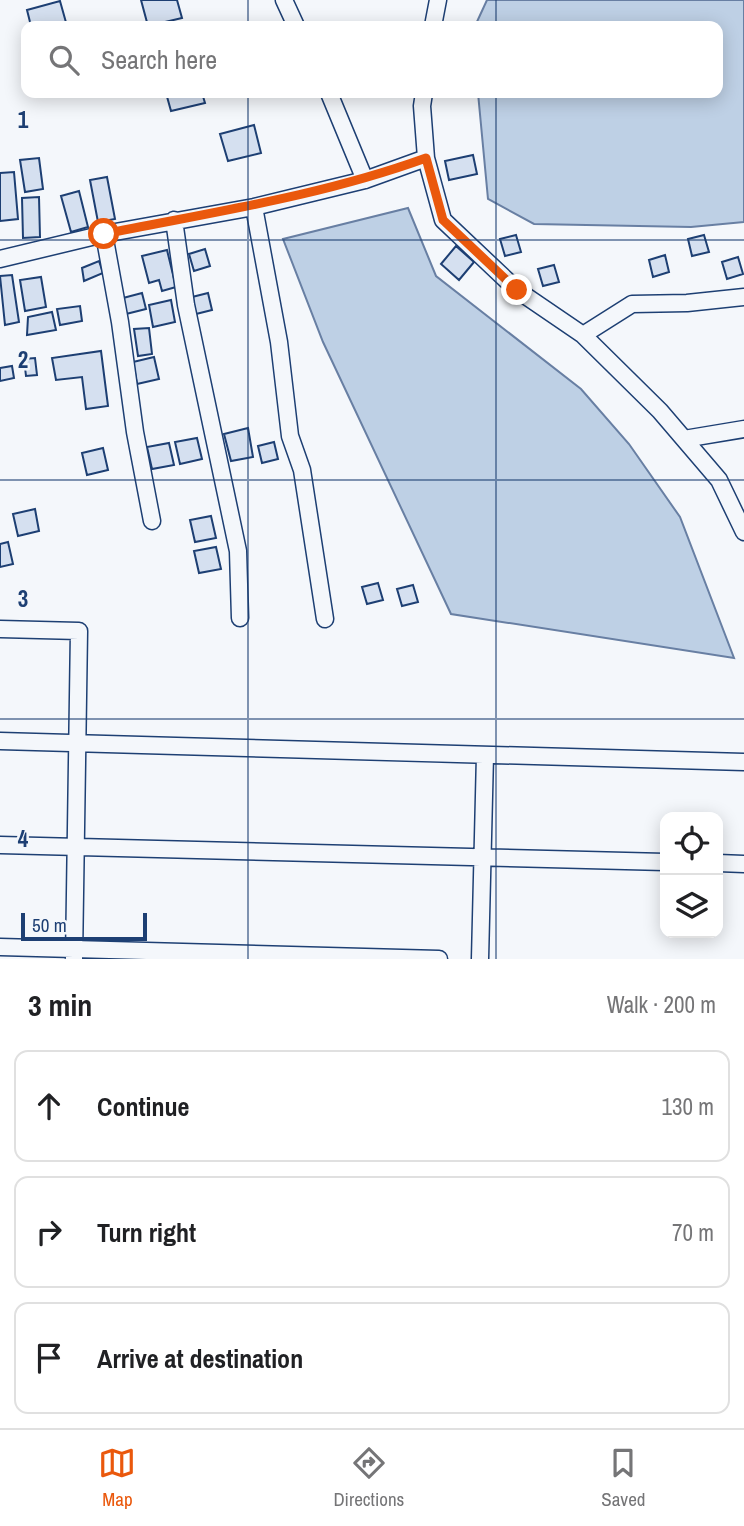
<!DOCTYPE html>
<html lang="en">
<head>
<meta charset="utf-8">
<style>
	body { margin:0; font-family:"Archivo Narrow",sans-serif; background:#f2f2f2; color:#202124 }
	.controls { position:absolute; right:21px; bottom:21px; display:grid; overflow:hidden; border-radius:14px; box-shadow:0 4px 18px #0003 }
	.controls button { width:63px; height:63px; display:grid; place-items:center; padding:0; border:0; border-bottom:2px solid #e0e0e0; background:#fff; color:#202124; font:35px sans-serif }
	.scale { position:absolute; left:21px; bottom:18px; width:126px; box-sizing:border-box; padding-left:7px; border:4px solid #1d3f73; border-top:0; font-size:19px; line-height:24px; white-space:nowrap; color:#1d3f73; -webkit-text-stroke:5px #f4f7fb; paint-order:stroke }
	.stop { position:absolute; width:21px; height:21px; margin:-16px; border:5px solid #ea580c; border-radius:50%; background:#fff }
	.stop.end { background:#ea580c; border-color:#fff; box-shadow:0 2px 7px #0008 }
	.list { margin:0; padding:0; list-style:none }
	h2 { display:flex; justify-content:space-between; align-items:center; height:91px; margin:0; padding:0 28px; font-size:30px }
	h2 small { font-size:23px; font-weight:400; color:#757577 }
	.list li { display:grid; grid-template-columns:46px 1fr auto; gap:21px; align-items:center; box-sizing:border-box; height:112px; margin:0 14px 14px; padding:0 14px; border:2px solid #e0e0e0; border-radius:14px }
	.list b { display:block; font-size:26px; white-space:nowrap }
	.list em { font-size:23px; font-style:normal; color:#757577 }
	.icon { flex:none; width:38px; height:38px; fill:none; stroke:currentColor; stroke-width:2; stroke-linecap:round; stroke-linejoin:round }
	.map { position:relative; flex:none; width:744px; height:959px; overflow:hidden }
	.search { position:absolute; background:#fff; box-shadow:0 4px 18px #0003; left:21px; right:21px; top:21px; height:77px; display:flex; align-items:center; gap:18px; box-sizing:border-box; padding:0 24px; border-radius:14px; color:#757577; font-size:26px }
	.sheet { height:469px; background:#fff }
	nav { display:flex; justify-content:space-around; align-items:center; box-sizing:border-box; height:98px; border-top:2px solid #e0e0e0; background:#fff; font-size:19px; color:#757577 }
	nav a { display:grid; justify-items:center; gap:4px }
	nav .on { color:#ea580c }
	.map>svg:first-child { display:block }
	.water { fill:#bed0e5; stroke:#687fa3; stroke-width:2 }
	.building { fill:#d5e0f0; stroke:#1d3f73; stroke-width:2 }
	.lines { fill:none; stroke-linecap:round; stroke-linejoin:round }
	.street-casing { stroke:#1d3f73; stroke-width:19 }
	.street { stroke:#f4f7fb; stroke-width:16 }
	.route { stroke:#ea580c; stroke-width:9 }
	.grid { fill:none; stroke:#1d3f73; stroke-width:2; stroke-opacity:0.55 }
	.grid-label { font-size:23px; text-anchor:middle; font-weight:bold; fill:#1d3f73; stroke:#f4f7fb; stroke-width:5; stroke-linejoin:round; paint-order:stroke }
</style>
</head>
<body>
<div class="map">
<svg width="744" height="959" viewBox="0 0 744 959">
	<rect width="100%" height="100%" fill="#f4f7fb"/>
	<path class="water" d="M487,0H744V222L691,227L534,224L488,199L478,93H718V26H475Z
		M408,208L436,276L581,389L629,444L680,517L734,658L451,614L323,342L283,239Z"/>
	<path class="building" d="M141,0H177L182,18L148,26Z
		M60,1L67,26H31L27,10Z
		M166,93H202L205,103L171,111Z
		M254,125L261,153L228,161L220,134Z
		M473,155L477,174L449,180L445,161Z
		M39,158L43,189L25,192L20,160Z
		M14,172L18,219L0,221V173Z
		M107,177L115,219L98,222L90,180Z
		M79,191L88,227L71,232L61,196Z
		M39,197L40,237L23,238L22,198Z
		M516,235L521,252L505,256L500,239Z
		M704,235L709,252L692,256L688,239Z
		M456,246L474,262L459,280L441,264Z
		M205,249L210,266L194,271L189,254Z
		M167,250L176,287L162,291L159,280L149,283L142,256Z
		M665,255L669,272L653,277L649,260Z
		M738,257L743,274L727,279L722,262Z
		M99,261L103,273L84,281L82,268Z
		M554,265L559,282L543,286L538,269Z
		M12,275L19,322L5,325L0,276Z
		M41,277L46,307L25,311L20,280Z
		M142,293L146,309L126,314L123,298Z
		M208,293L212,310L196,314L192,297Z
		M171,300L175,322L153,327L149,305Z
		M80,306L82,321L60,325L57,309Z
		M52,312L56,330L27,335L28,317Z
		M149,328L152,354L138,356L134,329Z
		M101,351L108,406L86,409L82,377L56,380L52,358Z
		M154,357L159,379L137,384L133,362Z
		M35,358L37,375L26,376L24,359Z
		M12,366L14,378L0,381V368Z
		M248,428L253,457L231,461L224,434Z
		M197,438L202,459L180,464L175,442Z
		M274,442L278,459L262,463L258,446Z
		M169,443L174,465L152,469L147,447Z
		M103,448L108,470L87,475L82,453Z
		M35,509L39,531L18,536L13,514Z
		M211,516L216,538L195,542L190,520Z
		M8,542L13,564L0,567V544Z
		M216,547L221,569L199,573L194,551Z
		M378,583L383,600L367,604L362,587Z
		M413,585L418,602L402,606L397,589Z"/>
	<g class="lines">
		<defs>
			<path id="street" d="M284,0L296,26
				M433,26L438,0
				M329,93L365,180
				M426,158L443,220L517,290L583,335L660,411L719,480L744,532
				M254,207L279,342L290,436L302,470L325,619
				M174,220L186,305L238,551L240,618
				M104,234L120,322L135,432L152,521
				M0,259L104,234L254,207L365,180L426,158L422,106L424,93
				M583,335L632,304L687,303L744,297
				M684,439L744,429
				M0,629L79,631L74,959
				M0,741L744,762
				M0,845L665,862
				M718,863L744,864
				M0,947L439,959
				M480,959L485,755"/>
		</defs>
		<use href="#street" class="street-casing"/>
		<use href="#street" class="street"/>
	</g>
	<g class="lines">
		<path class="route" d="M104,234C213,212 321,196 426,158L443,220L517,290"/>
	</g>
	<path class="grid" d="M248,0V26M496,0V26M248,93V959M496,93V959M0,240H744M0,480H744M0,719H744"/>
	<g class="grid-label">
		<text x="23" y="128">1</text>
		<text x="23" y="368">2</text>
		<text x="23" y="607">3</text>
		<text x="23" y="847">4</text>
	</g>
</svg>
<div class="controls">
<button><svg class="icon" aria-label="locate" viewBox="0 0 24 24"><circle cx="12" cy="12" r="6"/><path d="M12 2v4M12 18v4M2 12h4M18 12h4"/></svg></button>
<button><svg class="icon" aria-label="layers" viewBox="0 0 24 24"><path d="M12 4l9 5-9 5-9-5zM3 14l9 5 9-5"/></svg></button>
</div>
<div class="scale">50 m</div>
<div class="stop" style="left:104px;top:234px"></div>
<div class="stop end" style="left:517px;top:290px"></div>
<div class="search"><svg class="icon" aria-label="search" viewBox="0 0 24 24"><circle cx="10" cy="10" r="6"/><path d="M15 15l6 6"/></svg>Search here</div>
</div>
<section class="sheet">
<h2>3 min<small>Walk · 200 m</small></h2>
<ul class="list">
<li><svg class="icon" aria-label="ahead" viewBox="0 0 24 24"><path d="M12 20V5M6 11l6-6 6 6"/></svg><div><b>Continue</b></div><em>130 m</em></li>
<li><svg class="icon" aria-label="right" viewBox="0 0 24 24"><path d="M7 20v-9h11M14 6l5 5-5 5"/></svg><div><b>Turn right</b></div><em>70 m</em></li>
<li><svg class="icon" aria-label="arrive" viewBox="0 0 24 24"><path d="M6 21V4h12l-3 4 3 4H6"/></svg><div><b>Arrive at destination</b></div></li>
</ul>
</section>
<nav>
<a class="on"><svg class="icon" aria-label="map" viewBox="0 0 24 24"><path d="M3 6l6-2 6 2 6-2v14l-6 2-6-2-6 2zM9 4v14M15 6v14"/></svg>Map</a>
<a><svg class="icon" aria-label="directions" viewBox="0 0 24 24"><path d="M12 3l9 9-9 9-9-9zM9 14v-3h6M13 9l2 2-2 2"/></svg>Directions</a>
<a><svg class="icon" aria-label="saved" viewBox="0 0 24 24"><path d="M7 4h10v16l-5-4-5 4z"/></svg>Saved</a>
</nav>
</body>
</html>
